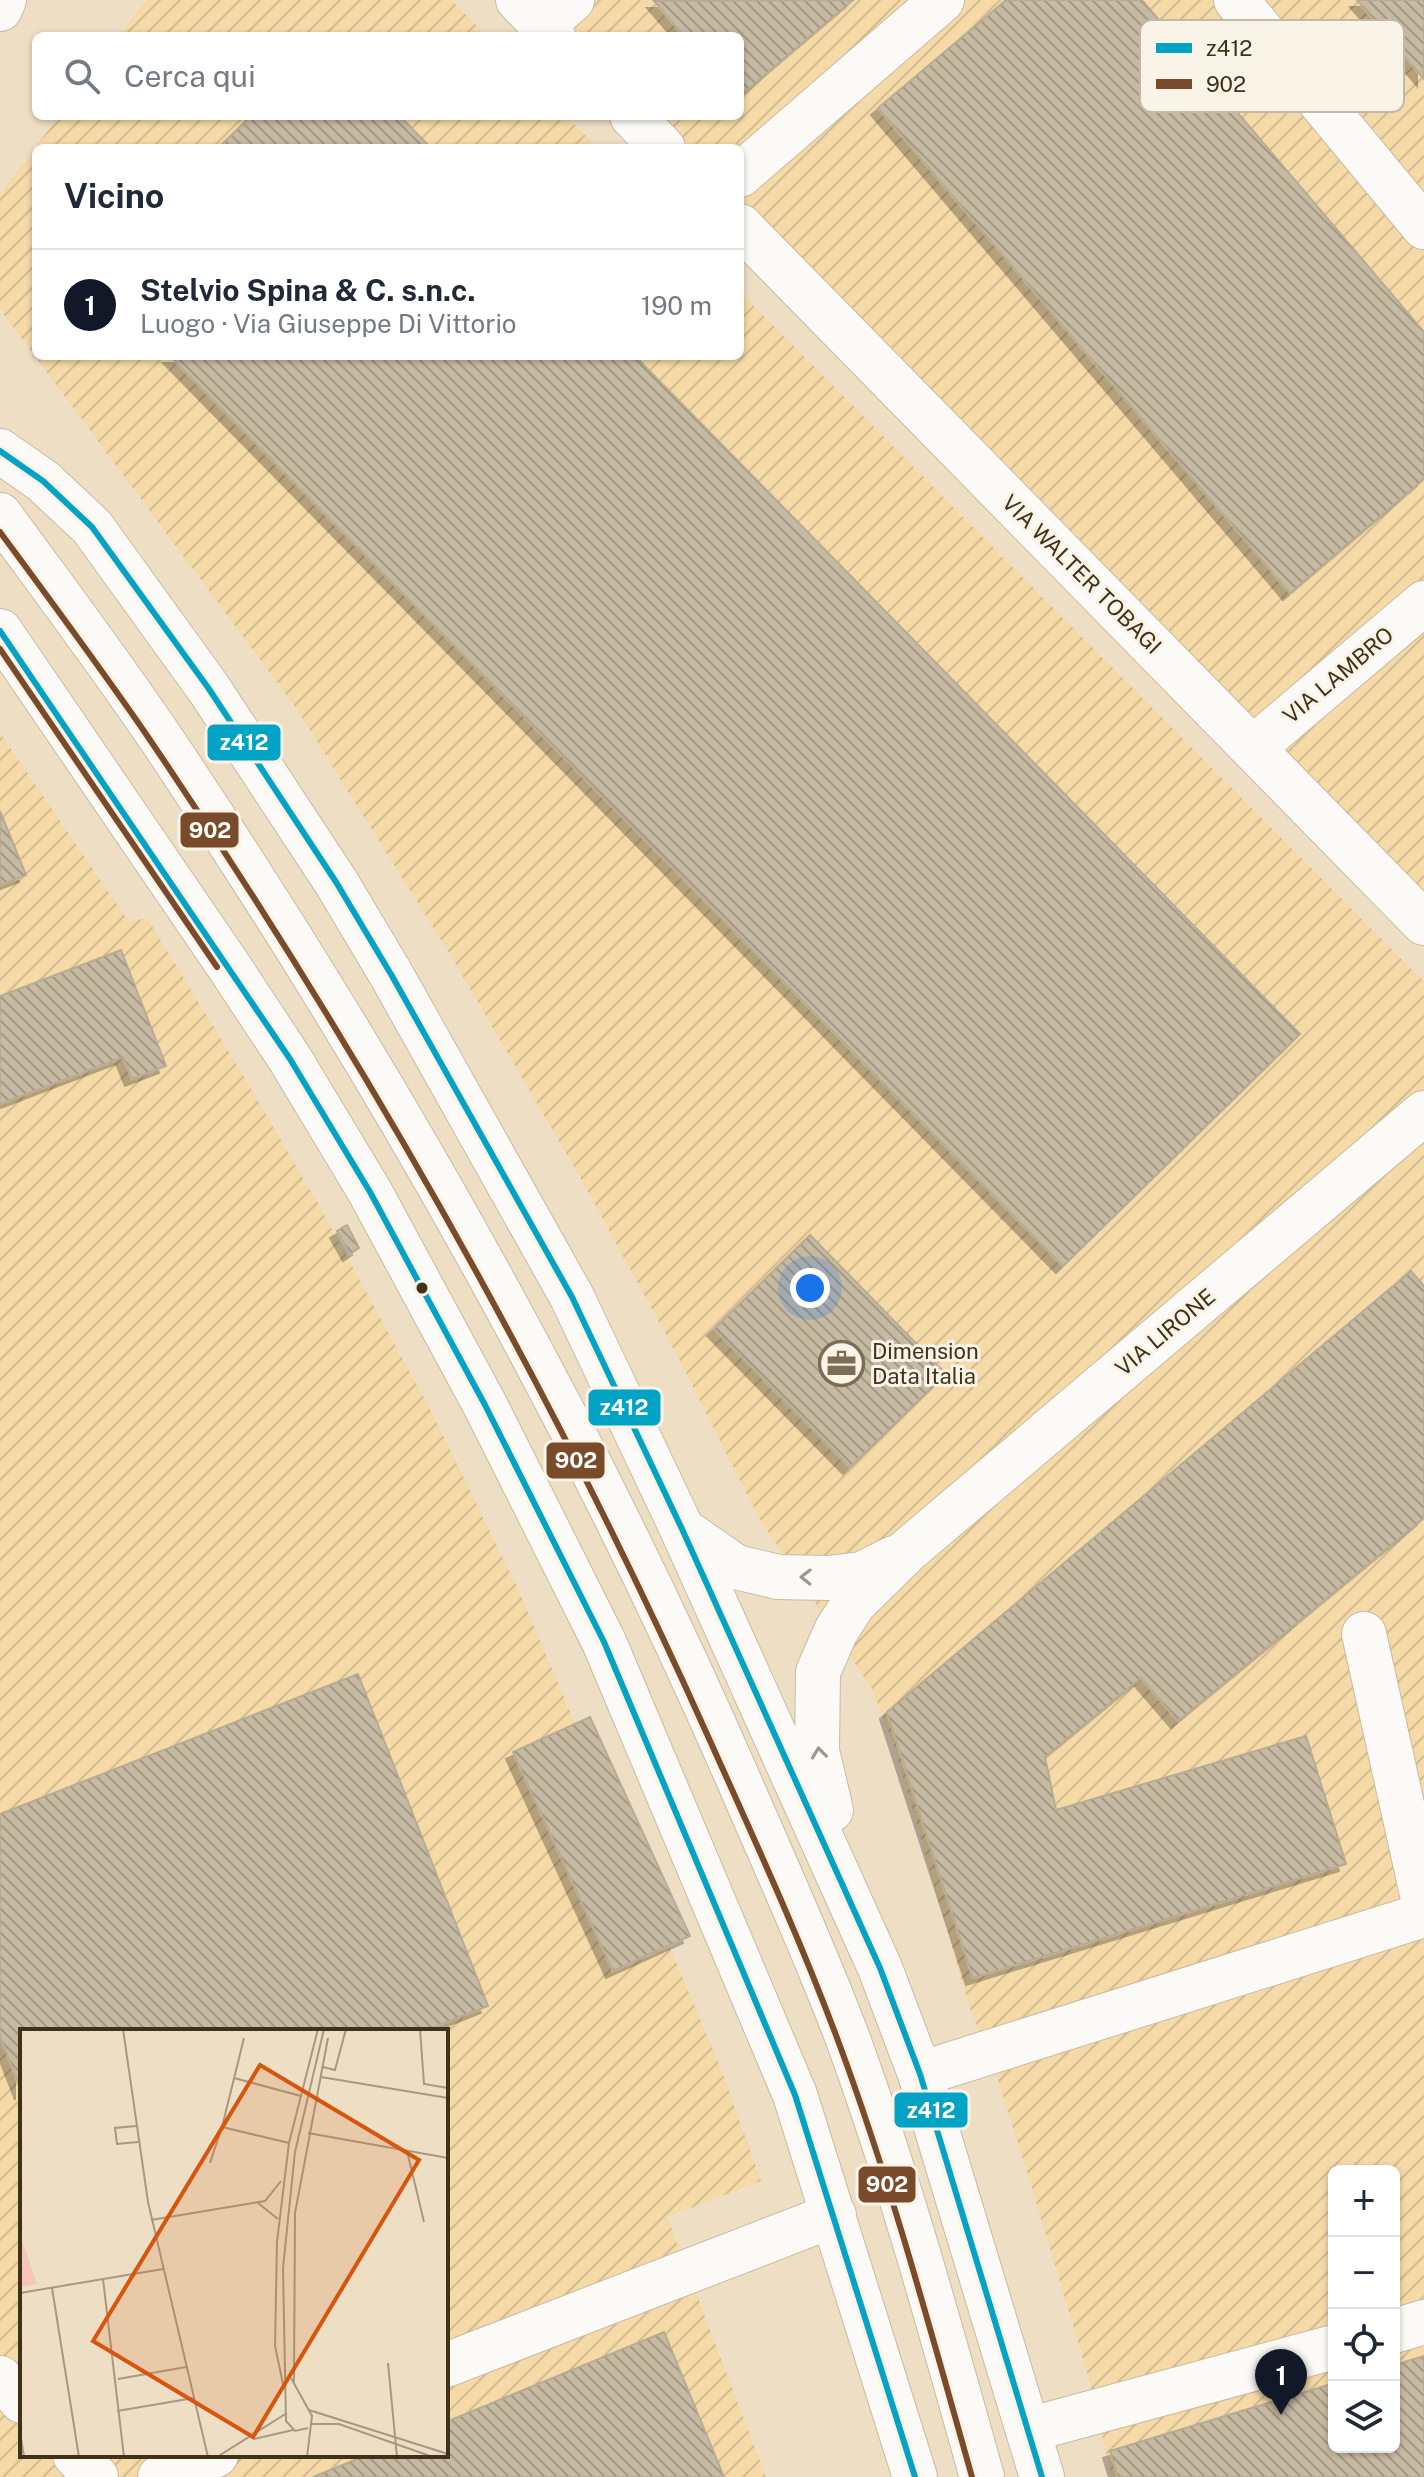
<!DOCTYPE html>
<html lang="it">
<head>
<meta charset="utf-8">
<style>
	body { margin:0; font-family:"Public Sans",sans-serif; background:#f2f2f3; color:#1f2937 }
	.controls { position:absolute; right:24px; bottom:24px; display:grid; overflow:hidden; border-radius:12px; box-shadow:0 2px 6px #0004 }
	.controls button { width:72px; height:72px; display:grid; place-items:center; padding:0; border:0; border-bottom:2px solid #e0e1e3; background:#fff; color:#1f2937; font:40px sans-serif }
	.you { position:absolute; left:810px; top:1288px; width:28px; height:28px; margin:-20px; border:6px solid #fff; border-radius:50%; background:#1a73e8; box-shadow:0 0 0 12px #1a73e833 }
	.badge { display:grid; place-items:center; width:52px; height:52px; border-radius:50%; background:#111827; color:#fff; font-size:26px; font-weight:700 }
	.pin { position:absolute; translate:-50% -66px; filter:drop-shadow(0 2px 4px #0008) }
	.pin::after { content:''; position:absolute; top:42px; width:28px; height:24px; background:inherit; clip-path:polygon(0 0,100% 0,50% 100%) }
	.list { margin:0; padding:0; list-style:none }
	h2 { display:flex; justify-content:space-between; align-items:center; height:104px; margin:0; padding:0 32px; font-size:34px }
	h2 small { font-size:26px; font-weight:400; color:#747a83 }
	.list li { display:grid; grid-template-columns:52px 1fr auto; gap:24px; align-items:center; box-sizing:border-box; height:112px; padding:0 32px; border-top:2px solid #e0e1e3 }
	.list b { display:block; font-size:30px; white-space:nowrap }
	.list p { margin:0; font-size:26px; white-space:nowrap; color:#747a83 }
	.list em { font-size:26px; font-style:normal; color:#747a83 }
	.icon { flex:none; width:44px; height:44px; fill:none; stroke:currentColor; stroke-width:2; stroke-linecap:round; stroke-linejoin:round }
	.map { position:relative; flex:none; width:1424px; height:2477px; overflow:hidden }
	.search { position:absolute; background:#fff; box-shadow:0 2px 6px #0004; left:32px; top:32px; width:712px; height:88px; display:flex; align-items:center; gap:20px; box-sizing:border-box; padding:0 28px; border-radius:12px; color:#747a83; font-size:30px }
	.panel { position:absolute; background:#fff; box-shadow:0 2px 6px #0004; left:32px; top:144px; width:712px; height:216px; border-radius:12px }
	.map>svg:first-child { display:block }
	.industrial { fill:url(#industrial-furrows); fill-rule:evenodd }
	.building { fill:url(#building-back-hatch); stroke:#b8ab94; stroke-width:2; filter:url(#shadow) }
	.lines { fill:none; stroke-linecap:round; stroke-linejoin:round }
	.minor-casing { stroke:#c8bba3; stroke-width:46 }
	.major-casing { stroke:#c8bba3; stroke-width:46 }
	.minor { stroke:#fcfaf6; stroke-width:44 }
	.major { stroke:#fcfaf6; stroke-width:44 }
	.bus-1-casing { stroke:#faf3e7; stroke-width:12 }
	.bus-2-casing { stroke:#faf3e7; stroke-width:12 }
	.bus-1 { stroke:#03a3c5; stroke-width:6 }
	.bus-2 { stroke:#7a4b2a; stroke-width:6 }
	.oneway { stroke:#9e9688 }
	.bus-dot { fill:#3f3219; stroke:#faf3e7; stroke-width:3 }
	.labels { text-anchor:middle; stroke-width:6; stroke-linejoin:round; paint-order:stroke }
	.street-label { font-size:22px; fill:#3f3219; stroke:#faf3e7 }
	.poi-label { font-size:22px; fill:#3f3219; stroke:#faf3e7; text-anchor:start }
	.inset-road { fill:none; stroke:#a79980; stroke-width:2 }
	.view { fill:#d7550d; fill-opacity:0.15; stroke:#d7550d; stroke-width:4 }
	.inset-edge { fill:none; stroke:#3f3219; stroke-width:4 }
	.key { fill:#faf3e7; stroke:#c2b9a9; stroke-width:2 }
	.key-label { font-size:22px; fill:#3f3219 }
	.line-badge { stroke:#faf3e7; stroke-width:3 }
	.badge-label { font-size:22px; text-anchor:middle; font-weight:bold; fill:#fff }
</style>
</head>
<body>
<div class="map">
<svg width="1424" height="2477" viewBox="0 0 1424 2477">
	<defs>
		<pattern id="industrial-furrows" width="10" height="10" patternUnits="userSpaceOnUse" patternTransform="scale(2)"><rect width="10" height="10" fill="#f5daa8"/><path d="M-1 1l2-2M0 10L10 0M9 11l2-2" fill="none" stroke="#d3bc90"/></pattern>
		<pattern id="building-back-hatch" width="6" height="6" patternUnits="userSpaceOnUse" patternTransform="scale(2)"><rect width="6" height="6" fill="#c7baa3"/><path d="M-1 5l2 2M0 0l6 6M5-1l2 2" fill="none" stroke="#a39884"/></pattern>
		<filter id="shadow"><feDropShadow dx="-7" dy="7" stdDeviation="0" flood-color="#0004"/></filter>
	</defs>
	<rect width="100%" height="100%" fill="#eddec4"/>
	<path class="industrial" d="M146,0H451L487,36H119Z
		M518,0H1424V923L740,226V148H663L632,116H740V36H553Z
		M59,116H566L598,148H36V356H740V292L1424,982V2477H1112L1088,2375L1027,2172L996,2073L969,2006L894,1746L872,1689L758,1516L680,1361L585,1186L451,956L296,708L0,309V194ZM1334,2171H1394V2447H1334Z
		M0,733L129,922L147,918L243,1075L317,1202L430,1409L518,1589L718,2061L761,2181L667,2217L766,2477H0ZM22,2031H446V2455H22Z"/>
	<path class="building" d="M853,0L740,96V36H684L654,1Z
		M1006,0H1142L1424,332V479L1290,593L878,108Z
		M1357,0H1424V79Z
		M251,116H400L431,148H218Z
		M170,356H635L1300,1034L1063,1266Z
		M0,811L26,875L0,885Z
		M121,950L166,1066L132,1079L123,1057L0,1104V996Z
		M347,1225L359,1248L350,1254L337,1231Z
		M810,1235L946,1374L850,1467L714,1329Z
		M1411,1271L1424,1286V1518L1178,1721L1141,1678L1045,1757L1056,1810L1306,1736L1346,1864L973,1978L887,1712Z
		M358,1674L488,2006L424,2031H22V2093L0,2036V1814Z
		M590,1717L690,1936L613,1971L513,1752Z
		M664,2332L724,2477H313L367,2455H446V2422Z
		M1424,2356V2477H1118L1110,2451L1334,2383V2447H1394V2365Z"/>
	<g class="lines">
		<defs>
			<path id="minor" d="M518,0L553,36
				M1236,0L1424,227
				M0,9L4,0
				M543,25L572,0
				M632,116L663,148
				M740,175L942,0
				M740,226L1424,923
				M0,451L43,481L92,527L209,689L336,882L392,976L572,1297L682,1529L880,1968L920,2074L1042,2477
				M0,631L228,965L290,1059L370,1192L485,1405L604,1642L795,2095L915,2477
				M1253,748L1424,603
				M683,1530L736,1567L778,1577L828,1578L862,1574L894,1558
				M1364,1634L1424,1903
				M831,1810L817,1751L818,1672L836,1631L854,1603L907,1551L1424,1113
				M920,2074L1424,1915
				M1394,2331L1424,2322
				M446,2365L834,2215
				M0,2378L22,2401
				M1028,2430L1334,2347
				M75,2455L96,2477
				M160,2477L216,2455"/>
			<path id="major" d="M0,515C59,596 119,675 174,758C394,1087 589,1434 746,1797C781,1878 818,1959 849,2042C901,2185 941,2331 982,2477"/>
		</defs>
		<use href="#minor" class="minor-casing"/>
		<use href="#major" class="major-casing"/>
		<use href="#minor" class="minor"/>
		<use href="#major" class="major"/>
		<defs>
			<path id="bus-1" d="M0,451L43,481L92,527L209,689L336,882L392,976L572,1297L682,1529L880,1968L920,2074L1042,2477
				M0,631L290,1059L370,1192L485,1405L604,1642L795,2095L915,2477"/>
			<path id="bus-2" d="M0,532C50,600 100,667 148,737C364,1055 554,1392 711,1743C756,1843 802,1943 840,2046C892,2187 931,2332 972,2477
				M0,649L217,967"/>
		</defs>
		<use href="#bus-1" class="bus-1-casing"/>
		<use href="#bus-2" class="bus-2-casing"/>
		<use href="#bus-1" class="bus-1"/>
		<use href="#bus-2" class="bus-2"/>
	</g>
	<defs><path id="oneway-chevron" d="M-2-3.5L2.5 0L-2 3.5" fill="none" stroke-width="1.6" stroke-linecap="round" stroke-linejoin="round" transform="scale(2)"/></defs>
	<g class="oneway">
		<use href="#oneway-chevron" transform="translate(806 1577) rotate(-179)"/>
		<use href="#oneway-chevron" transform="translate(819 1753) rotate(-97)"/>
	</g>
	<defs>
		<symbol id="office-ring" viewBox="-11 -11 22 22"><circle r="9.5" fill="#faf3e7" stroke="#7c6e55" stroke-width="1.5"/><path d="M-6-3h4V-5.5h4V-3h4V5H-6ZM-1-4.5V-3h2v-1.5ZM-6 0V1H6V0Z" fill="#7c6e55"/></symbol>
	</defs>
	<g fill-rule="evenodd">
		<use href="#office-ring" x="816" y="1338" width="51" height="51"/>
	</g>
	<circle class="bus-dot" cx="422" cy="1288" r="7"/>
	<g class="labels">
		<g class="street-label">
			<text transform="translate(1082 574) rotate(45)" y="8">VIA WALTER TOBAGI</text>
			<text transform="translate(1338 675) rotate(-40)" y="8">VIA LAMBRO</text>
			<text transform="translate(1165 1332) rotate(-40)" y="8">VIA LIRONE</text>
		</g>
		<g class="poi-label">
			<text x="872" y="1359">Dimension<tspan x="872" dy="25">Data Italia</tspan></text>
		</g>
	</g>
	<g transform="translate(20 2029)">
		<rect width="428" height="428" fill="#eddec4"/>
		<path d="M2,211L17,255L0,258Z" fill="#f6c6b8"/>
		<path class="inset-road" d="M103,0L128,173L188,428M400,0L404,55L428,59M224,9L202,98L269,114M303,38L315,41L326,0M301,48L428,69M214,49L281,67M116,97L95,99L97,115L118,113M288,104L428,129M387,122L404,193M190,134L202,98M238,174L258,190M131,191L245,172L261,152M83,250L104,428M32,259L59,428M0,264L143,240M368,334L377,428M271,349L292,387L287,428M98,350L166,338M274,353L275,184L308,9M264,360L255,317L257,213L269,114L298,0M289,381L428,425M97,382L174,369M291,395H319L413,428M288,399L275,402L266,392L263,239L275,123L304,0M0,403L4,428M234,410L273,401M197,428L267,384"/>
		<path class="view" d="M240,36L399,131L233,408L73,312Z"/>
		<rect width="428" height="428" class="inset-edge"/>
	</g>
	<rect x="1140" y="20" width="264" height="92" rx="12" class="key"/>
	<rect x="1156" y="43" width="36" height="10" fill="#03a3c5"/>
	<rect x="1156" y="79" width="36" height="10" fill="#7a4b2a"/>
	<g class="key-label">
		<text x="1206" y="56">z412</text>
		<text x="1206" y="92">902</text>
	</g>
	<g class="line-badge">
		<rect x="206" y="723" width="76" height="39" rx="8" fill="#03a3c5"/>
		<rect x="179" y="811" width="61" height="38" rx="8" fill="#7a4b2a"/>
		<rect x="587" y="1388" width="75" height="39" rx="8" fill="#03a3c5"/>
		<rect x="545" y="1441" width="61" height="39" rx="8" fill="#7a4b2a"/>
		<rect x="893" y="2091" width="76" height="38" rx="8" fill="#03a3c5"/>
		<rect x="857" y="2165" width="60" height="39" rx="8" fill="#7a4b2a"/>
	</g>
	<g class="badge-label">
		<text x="244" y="750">z412</text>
		<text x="210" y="838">902</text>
		<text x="624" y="1415">z412</text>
		<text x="576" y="1468">902</text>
		<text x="931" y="2118">z412</text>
		<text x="887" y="2192">902</text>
	</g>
</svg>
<div class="controls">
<button>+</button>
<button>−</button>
<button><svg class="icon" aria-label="locate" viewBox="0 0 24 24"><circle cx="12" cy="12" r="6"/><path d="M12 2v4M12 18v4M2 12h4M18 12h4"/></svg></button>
<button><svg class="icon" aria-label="layers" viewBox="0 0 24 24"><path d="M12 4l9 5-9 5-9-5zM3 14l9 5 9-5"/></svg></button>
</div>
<div class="you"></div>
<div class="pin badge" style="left:1281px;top:2415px">1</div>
<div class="search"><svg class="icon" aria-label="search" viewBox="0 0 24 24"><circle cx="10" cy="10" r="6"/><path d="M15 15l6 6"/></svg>Cerca qui</div>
<section class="panel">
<h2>Vicino<small></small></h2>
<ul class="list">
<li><span class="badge">1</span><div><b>Stelvio Spina &amp; C. s.n.c.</b><p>Luogo · Via Giuseppe Di Vittorio</p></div><em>190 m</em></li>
</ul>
</section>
</div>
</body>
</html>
